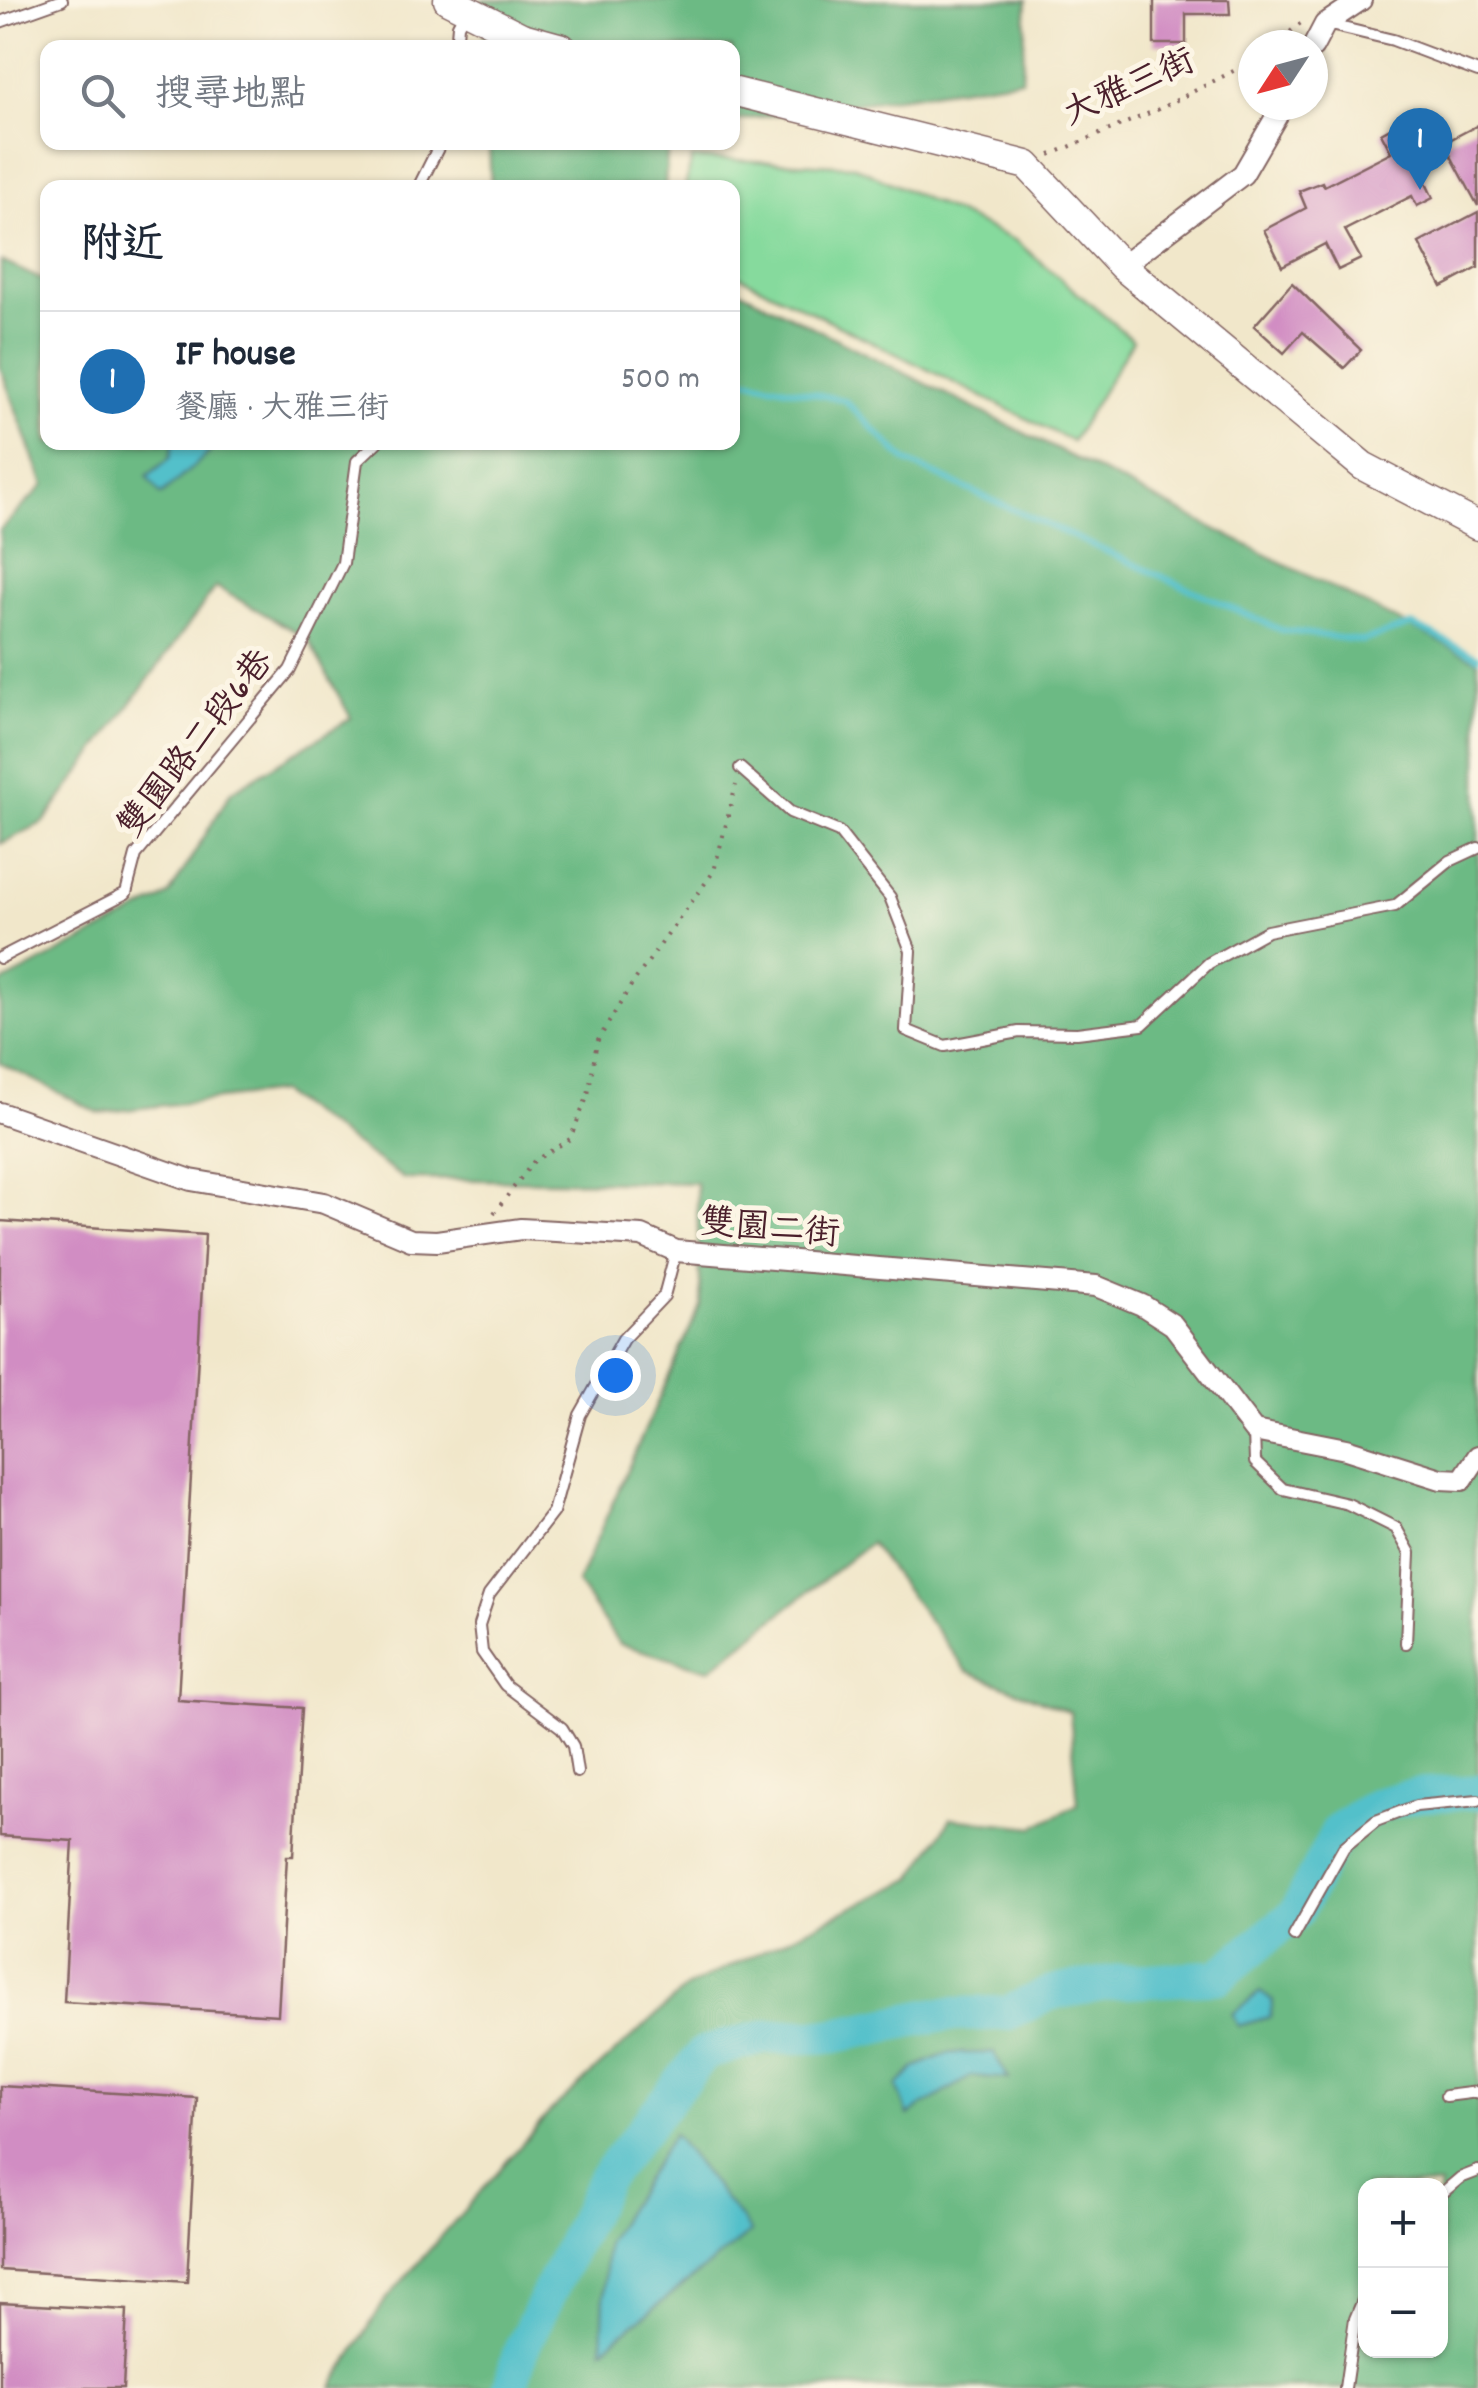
<!DOCTYPE html>
<html lang="zh-TW">
<head>
<meta charset="utf-8">
<style>
	body { margin:0; font-family:Dekko,"LXGW WenKai TC",sans-serif; background:#f6f6f7; color:#1f2937 }
	.controls { position:absolute; right:30px; bottom:30px; display:grid; overflow:hidden; border-radius:20px; box-shadow:0 2px 8px #0004 }
	.controls button { width:90px; height:90px; display:grid; place-items:center; padding:0; border:0; border-bottom:2px solid #e0e1e3; background:#fff; color:#1f2937; font:50px sans-serif }
	.compass { position:absolute; left:1238px; top:30px; width:90px; height:90px; border-radius:50%; background:#fff; box-shadow:0 2px 8px #0004; rotate:234deg }
	.you { position:absolute; left:615px; top:1375px; width:35px; height:35px; margin:-25px; border:8px solid #fff; border-radius:50%; background:#1a73e8; box-shadow:0 0 0 15px #1a73e833 }
	.badge { display:grid; place-items:center; width:65px; height:65px; border-radius:50%; background:#1f6fb2; color:#fff; font-size:32px; font-weight:700 }
	.pin { position:absolute; translate:-50% -82px; filter:drop-shadow(0 2px 5px #0008) }
	.pin::after { content:''; position:absolute; top:52px; width:35px; height:30px; background:inherit; clip-path:polygon(0 0,100% 0,50% 100%) }
	.list { margin:0; padding:0; list-style:none }
	h2 { display:flex; justify-content:space-between; align-items:center; height:130px; margin:0; padding:0 40px; font-size:42px }
	h2 small { font-size:32px; font-weight:400; color:#747a83 }
	.list li { display:grid; grid-template-columns:65px 1fr auto; gap:30px; align-items:center; box-sizing:border-box; height:140px; padding:0 40px; border-top:2px solid #e0e1e3 }
	.list b { display:block; font-size:38px; white-space:nowrap }
	.list p { margin:0; font-size:32px; white-space:nowrap; color:#747a83 }
	.list em { font-size:32px; font-style:normal; color:#747a83 }
	.icon { flex:none; width:55px; height:55px; fill:none; stroke:currentColor; stroke-width:2; stroke-linecap:round; stroke-linejoin:round }
	.map { position:relative; flex:none; width:1478px; height:2388px; overflow:hidden }
	.search { position:absolute; background:#fff; box-shadow:0 2px 8px #0004; left:40px; top:40px; width:700px; height:110px; display:flex; align-items:center; gap:25px; box-sizing:border-box; padding:0 35px; border-radius:20px; color:#747a83; font-size:38px }
	.panel { position:absolute; background:#fff; box-shadow:0 2px 8px #0004; left:40px; top:180px; width:700px; height:270px; border-radius:20px }
	.map>svg:first-child { display:block }
	.green { fill:#86da9d; stroke:#687c64; stroke-width:2.5 }
	.forest { fill:#6cba84; stroke:#5b6c58; stroke-width:2.5; fill-rule:evenodd }
	.water { fill:#52c0ca; stroke:#4e707a; stroke-width:2.5 }
	.lines { fill:none; stroke-linecap:round; stroke-linejoin:round }
	.stream { stroke:#52c0ca; stroke-width:6 }
	.river { stroke:#52c0ca; stroke-width:35 }
	.building { fill:#d18dc3 }
	.service-casing { stroke:#846563; stroke-width:14 }
	.minor-casing { stroke:#846563; stroke-width:24 }
	.tertiary-casing { stroke:#846563; stroke-width:31 }
	.path { stroke:#846563; stroke-width:4; stroke-dasharray:2.5 8; stroke-linecap:butt }
	.service { stroke:#fff; stroke-width:10 }
	.minor { stroke:#fff; stroke-width:20 }
	.tertiary { stroke:#fff; stroke-width:28 }
	.labels { text-anchor:middle; stroke-width:10; stroke-linejoin:round; paint-order:stroke }
	.street-label { font-size:35px; fill:#4a1f2b; stroke:#fcf5e5 }
</style>
</head>
<body>
<div class="map">
<svg width="1478" height="2388" viewBox="0 0 1478 2388">
	<rect width="100%" height="100%" fill="#fcf5e5"/>
	<filter id="ink" filterUnits="userSpaceOnUse"><feTurbulence type="fractalNoise" baseFrequency=".01" numOctaves="2"/><feDisplacementMap in="SourceGraphic" scale="20" xChannelSelector="R" yChannelSelector="G"/><feConvolveMatrix kernelMatrix="1 2 1 2 8 2 1 2 1" color-interpolation-filters="sRGB"/></filter>
	<filter id="wash" filterUnits="userSpaceOnUse"><feTurbulence type="fractalNoise" baseFrequency=".0048" numOctaves="4" result="noise"/><feDisplacementMap in="SourceGraphic" scale="40" xChannelSelector="R" yChannelSelector="G"/><feGaussianBlur stdDeviation="2.25" result="paint"/><feColorMatrix in="noise" values="0 0 0 0 0 0 0 0 0 0 0 0 0 0 0 0 0 1.4 0 .05"/><feComposite in="paint" operator="in"/></filter>
	<g filter="url(#wash)">
		<rect width="100%" height="100%" fill="#f1e7ca"/>
		<path class="green" d="M692,158L855,166L1016,241L1133,340L1072,441L733,273L732,188L685,187Z"/>
		<path class="forest" d="M482,0H1027L1022,79L733,121L732,48L484,47Z
			M489,143H668L665,187H491Z
			M1,261L47,282L48,442H732L733,287L1478,661V2388H332L384,2302L550,2112L687,1987L912,1879L951,1818L1034,1827L1078,1804L1070,1712L967,1671L870,1543L709,1670L619,1644L577,1583L701,1304L696,1183L404,1179L279,1092L99,1113L0,1063V984L169,895L231,792L351,718L307,638L216,587L44,822L0,844V530L44,485L0,367ZM1366,2186H1440V2350H1366Z"/>
		<path class="water" d="M173,443H205L210,452L161,495L147,476L170,458Z
			M1260,1992L1273,2001L1270,2017L1238,2026L1232,2014Z
			M948,2053H994L1009,2079L972,2076L908,2115L897,2086L916,2067Z
			M673,2134L751,2232L602,2349L606,2243Z"/>
		<g class="lines">
			<path class="stream" d="M732,377L844,400L907,462L1281,630L1362,641L1412,625L1478,657"/>
			<path class="river" d="M510,2388L520,2352L604,2179L704,2053L765,2037L833,2036L935,2015L1008,2013L1051,1993L1115,1982L1218,1977L1295,1914L1339,1829L1377,1805L1417,1795L1478,1792"/>
		</g>
		<g id="blocks">
			<path class="building" d="M1154,0H1229L1230,14H1186V44H1154Z
				M1403,121L1422,157L1415,160L1433,198L1417,206L1412,196L1345,230L1361,259L1338,270L1325,244L1282,266L1264,230L1306,208L1299,191L1322,182L1324,186L1391,152L1381,133Z
				M1478,125V206L1444,143Z
				M1478,212V268L1442,287L1419,243Z
				M1292,283L1361,350L1344,368L1303,332L1284,353L1254,326Z
				M0,1221L205,1235L178,1700L302,1708L293,1856H287L278,2015L64,2002L73,1841L0,1836Z
				M0,2086L197,2098L187,2282L0,2270Z
				M0,2303L127,2310L123,2388H0Z"/>
		</g>
	</g>
	<g filter="url(#ink)">
		<use href="#blocks" fill-opacity="0" stroke="#846563" stroke-width="2.5"/>
		<g class="lines">
			<defs>
				<path id="service" d="M0,22L62,0
					M1326,24L1393,40L1478,72
					M456,48L458,25L465,12
					M418,188L441,142
					M740,768L790,812L839,832L890,897L911,951L906,1030L945,1046L1019,1032L1077,1033L1142,1025L1209,963L1267,931L1395,906L1450,861L1478,848
					M0,958L126,893L136,855L290,670L343,563L357,461L377,442
					M1254,1432L1255,1462L1283,1489L1348,1504L1396,1528L1410,1553L1406,1643
					M577,1772L573,1746L562,1728L505,1685L482,1652L479,1625L489,1595L553,1512L580,1415L623,1339L664,1296L676,1251
					M1294,1936L1344,1847L1376,1821L1416,1806L1478,1800
					M1446,2096L1478,2092
					M1440,2195L1460,2178L1478,2171
					M1345,2388L1355,2319L1366,2293"/>
				<path id="minor" d="M1313,47L1325,24L1361,0
					M1122,266L1243,174L1283,105
					M0,1113L191,1180L324,1203L411,1240L437,1241L521,1229L642,1236L676,1251L1096,1286L1142,1305L1173,1325L1254,1431L1346,1449L1441,1479L1462,1480L1478,1456"/>
				<path id="tertiary" d="M448,0L522,37L562,48
					M732,91L1027,165L1122,266L1363,466L1478,526"/>
			</defs>
			<use href="#service" class="service-casing"/>
			<use href="#minor" class="minor-casing"/>
			<use href="#tertiary" class="tertiary-casing"/>
			<path class="path" d="M1274,45L1302,22
				M1050,155L1159,109L1253,61
				M494,1213L534,1161L570,1139L588,1095L597,1042L632,984L714,871L736,785"/>
			<use href="#service" class="service"/>
			<use href="#minor" class="minor"/>
			<use href="#tertiary" class="tertiary"/>
		</g>
	</g>
	<g class="labels">
		<g class="street-label">
			<text transform="translate(1128 85) rotate(-24)" y="12">大雅三街</text>
			<text transform="translate(194 742) rotate(-52)" y="12">雙園路二段6巷</text>
			<text transform="translate(770 1226) rotate(5)" y="12">雙園二街</text>
		</g>
	</g>
</svg>
<div class="controls">
<button>+</button>
<button>−</button>
</div>
<svg class="compass" viewBox="-18 -18 36 36"><path d="M0-13l5 13h-10z" fill="#e53935"/><path d="M0 13l5-13h-10z" fill="#747a83"/></svg>
<div class="you"></div>
<div class="pin badge" style="left:1420px;top:190px">1</div>
<div class="search"><svg class="icon" aria-label="search" viewBox="0 0 24 24"><circle cx="10" cy="10" r="6"/><path d="M15 15l6 6"/></svg>搜尋地點</div>
<section class="panel">
<h2>附近<small></small></h2>
<ul class="list">
<li><span class="badge">1</span><div><b>IF house</b><p>餐廳 · 大雅三街</p></div><em>500 m</em></li>
</ul>
</section>
</div>
</body>
</html>
